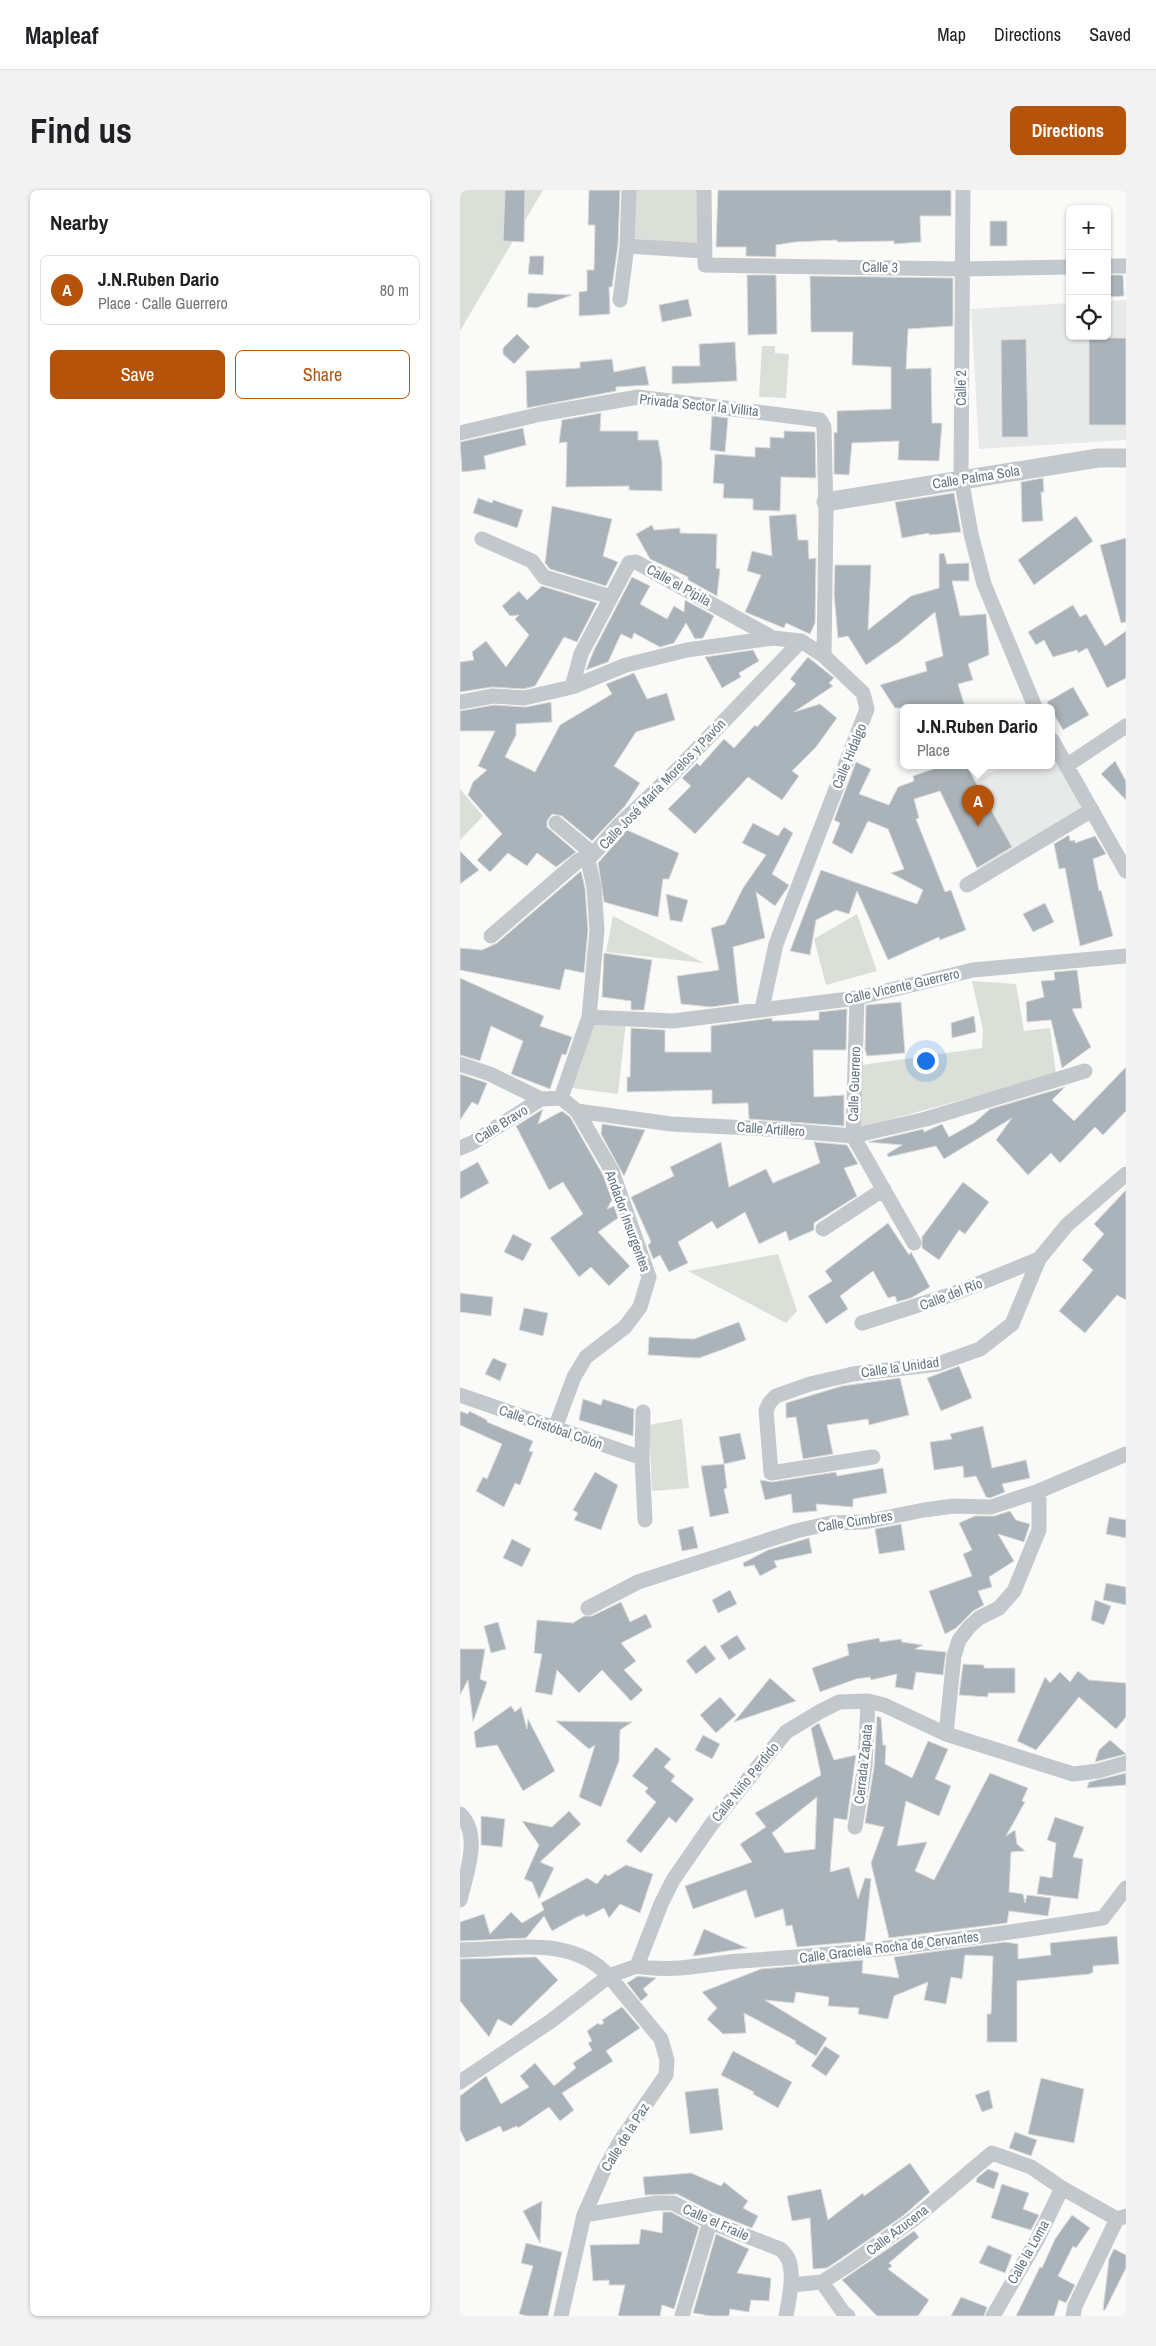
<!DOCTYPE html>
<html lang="en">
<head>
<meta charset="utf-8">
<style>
	body { margin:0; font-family:"Archivo Narrow",sans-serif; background:#f2f2f2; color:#202124 }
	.controls { position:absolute; right:15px; top:15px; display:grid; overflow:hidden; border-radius:8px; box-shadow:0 1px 4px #0004 }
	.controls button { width:45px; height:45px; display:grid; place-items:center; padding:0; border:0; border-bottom:1px solid #e0e0e0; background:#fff; color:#202124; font:25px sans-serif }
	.you { position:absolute; left:465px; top:870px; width:18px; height:18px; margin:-12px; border:4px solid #fff; border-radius:50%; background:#1a73e8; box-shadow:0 0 0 8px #1a73e833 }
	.badge { display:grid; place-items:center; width:32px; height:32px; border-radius:50%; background:#b45309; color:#fff; font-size:16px; font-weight:700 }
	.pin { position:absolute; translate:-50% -41px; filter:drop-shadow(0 1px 2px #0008) }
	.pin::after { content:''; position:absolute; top:26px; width:18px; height:15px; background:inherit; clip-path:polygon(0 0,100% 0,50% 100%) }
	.popup { position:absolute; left:440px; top:514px; width:155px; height:65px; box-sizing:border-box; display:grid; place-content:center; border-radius:8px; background:#fff; filter:drop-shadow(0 1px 4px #0005); font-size:16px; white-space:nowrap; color:#757577 }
	.popup b { font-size:19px; color:#202124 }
	.popup::after { content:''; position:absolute; left:50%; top:100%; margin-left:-10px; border:10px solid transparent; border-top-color:#fff }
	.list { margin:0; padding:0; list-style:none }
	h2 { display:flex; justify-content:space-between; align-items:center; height:65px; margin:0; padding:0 20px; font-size:21px }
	h2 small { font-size:16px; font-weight:400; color:#757577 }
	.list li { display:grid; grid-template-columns:32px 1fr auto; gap:15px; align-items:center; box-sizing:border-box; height:70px; margin:0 10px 10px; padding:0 10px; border:1px solid #e0e0e0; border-radius:8px }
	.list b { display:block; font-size:19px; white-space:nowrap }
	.list p { margin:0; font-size:16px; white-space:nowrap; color:#757577 }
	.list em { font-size:16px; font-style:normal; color:#757577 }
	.actions { display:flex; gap:10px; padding:15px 20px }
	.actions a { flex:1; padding:11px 0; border:1px solid #b45309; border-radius:8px; text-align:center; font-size:18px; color:#b45309 }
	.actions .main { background:#b45309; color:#fff }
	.icon { flex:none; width:28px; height:28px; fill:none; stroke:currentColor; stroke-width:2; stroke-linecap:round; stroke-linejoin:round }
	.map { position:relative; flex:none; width:666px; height:2126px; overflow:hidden; border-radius:8px }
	header { display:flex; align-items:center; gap:30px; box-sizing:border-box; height:70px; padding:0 25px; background:#fff; border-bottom:1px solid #e0e0e0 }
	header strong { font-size:24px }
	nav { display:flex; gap:28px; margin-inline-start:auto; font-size:18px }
	.intro { display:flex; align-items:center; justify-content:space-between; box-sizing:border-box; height:120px; padding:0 30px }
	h1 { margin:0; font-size:35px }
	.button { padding:12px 22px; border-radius:8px; background:#b45309; color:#fff; font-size:18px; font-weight:700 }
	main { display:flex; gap:30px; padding:0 30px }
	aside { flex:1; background:#fff; border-radius:8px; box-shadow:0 1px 4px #0004 }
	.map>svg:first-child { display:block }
	.built { fill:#e8e9e9 }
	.green { fill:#dadfd7 }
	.building { fill:#aab3b9; stroke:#dcdcda; fill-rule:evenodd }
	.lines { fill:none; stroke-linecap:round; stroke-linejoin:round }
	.minor { stroke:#c3c8cc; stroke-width:15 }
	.tertiary { stroke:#c3c8cc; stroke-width:19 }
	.labels { text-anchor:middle; stroke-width:5; stroke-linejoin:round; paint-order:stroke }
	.street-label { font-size:14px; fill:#657683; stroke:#fff }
</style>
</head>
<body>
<header>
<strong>Mapleaf</strong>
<nav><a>Map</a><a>Directions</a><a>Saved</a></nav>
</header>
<div class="intro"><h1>Find us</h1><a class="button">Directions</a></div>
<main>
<aside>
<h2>Nearby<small></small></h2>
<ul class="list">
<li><span class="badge">A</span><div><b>J.N.Ruben Dario</b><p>Place · Calle Guerrero</p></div><em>80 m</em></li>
</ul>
<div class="actions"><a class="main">Save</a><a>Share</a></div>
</aside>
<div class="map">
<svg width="666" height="2126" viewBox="0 0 666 2126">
	<rect width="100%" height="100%" fill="#fafaf8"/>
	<path class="built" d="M666,110V250L519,259L511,119L610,113V146H647V111Z
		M592,561L623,617L518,681L484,610L543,575H592Z"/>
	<path class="green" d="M0,0H83L0,141Z
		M172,0H241L239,55L169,48Z
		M302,156H315V163L329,164L326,208L299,207Z
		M0,599L23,626L0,650Z
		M397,724L417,781L366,795L354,749Z
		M153,726L244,773L146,762Z
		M512,791L556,794L564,841L590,838L596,884L399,938L402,875L522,858L523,840Z
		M130,831H166L158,904L112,898Z
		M318,1064L337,1121L326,1133L228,1081Z
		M222,1229L229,1298L192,1301L189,1235Z"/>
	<path class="building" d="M45,0H65L64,52L43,51Z
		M129,0H160L158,55L152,97H149L150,124L119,126V102L127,101V80H134L135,35H128Z
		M258,0H491V26H460L461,52L434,54V51L377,52V50L335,52L316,55V67L286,66V57H256Z
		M530,31H547V56H530Z
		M70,66H84L83,85L68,84Z
		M287,85H316L317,144L288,145Z
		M647,85H663L664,106L647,107Z
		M350,86L493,88V136L448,139L446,179L471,178L472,233H482L479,271L438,270L439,251L392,253L389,285L374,284V242L377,243V221L431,219V177L392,175L393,142H351Z
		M68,103L112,105L76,118L67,117Z
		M228,109L232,126L202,132L199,115Z
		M57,144L70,157L54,174L43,164V158Z
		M629,148H666V235H629Z
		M566,149L568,247H542L541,150Z
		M275,152L277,191L212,194V176H240L239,154Z
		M152,169L154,182L185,176L189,195L156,197V201L67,218L66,181L120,178V172Z
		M141,223L140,241H178V250H198L202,272V301L169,300V296L106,297L107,252L99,253L102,230Z
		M252,226L268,228L265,262L250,260Z
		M63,238L66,255L24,266L26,279L2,282L0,252Z
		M324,241L355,242L356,288L321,287L320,321L293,320V309L263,308L264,294L253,293L255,264L295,267V257L310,258V247L324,248Z
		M583,288L584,302H581L583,331L562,332L561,292Z
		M494,303L501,342L469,345V343L442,348L435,312Z
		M18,308L32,313L33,310L63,320L57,338L13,323Z
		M92,316L152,329L143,366L158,372L146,396L90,379L85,373Z
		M336,324L338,350H348L349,369L356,368L355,433L350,444L326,433L324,438L285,422L301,385L287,381L292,361L312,366L309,326Z
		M616,326L633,351L574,395L558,370Z
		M192,335L194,340L220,338V343L257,344L256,378L260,379L257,406L228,390V387L190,369L176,344Z
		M666,348V432L661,433L640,355Z
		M484,363L487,374L509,373V391H492L500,426L526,424L529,465L508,474L513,490L498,494L505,517L435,518L420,495L467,481L465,472L483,466L475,422L439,452L406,475L388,446L378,448L374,404L375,375H411L408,440L451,406L479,398V364Z
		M172,387L190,396L180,414L207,429L214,416L224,422L225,410L254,426L243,448L235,449L226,433L214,453L200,457L174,443L172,449L161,444L148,472L126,480L134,460Z
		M82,396L137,413L117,452L104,447L75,496L63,499L32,497L0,502V472L14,470L12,462L26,451L46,477L69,445L55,429L59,425L50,426L42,416L59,401L67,410Z
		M613,415L620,427L626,424L645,456L666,441V488L647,498L627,458L618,463L617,460L593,467L584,450L576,455L568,442Z
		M293,460L299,471L279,483L281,487L262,498L245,467Z
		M348,467L374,488L369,493L373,496L334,522L360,514L377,528L356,557L332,581L339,586L322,610L288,587L235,644L208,619L231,596L222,588L237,573L240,576L264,549L274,558L295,535L297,537L336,494L330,489Z
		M174,483L187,509L207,503L215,530L176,542L154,576L180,593L165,616L132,651L102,626L92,624L87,631V637L116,662L96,677L77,663L67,676L48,663L30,682L17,670L42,644L8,605L13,592L27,580L18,576L35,541H0V521L34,515L66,517L91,512L92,532L56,534V545L45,567L75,582L100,535L152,504L146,494Z
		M613,497L629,525L603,540L587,512Z
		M655,571L666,591V610L641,584Z
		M396,572L411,579L399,604L429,615L438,597L454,591L453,586L485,575H506L552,657L517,678L480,601L454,609L459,628L456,629L485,702L491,700L506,740L480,750L479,747L428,770L397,701L389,724L376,720L356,730L350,765L330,761L361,680L457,714L463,700L431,683L444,679L428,639L408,631L392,664L372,653L380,633L374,630Z
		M293,633L318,646L324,637L333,643L312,684L329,695L328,697L315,716L296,702L305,748L273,757L279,813L251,817L221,814L217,786L259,780L251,738L265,734L283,698L306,665L282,653Z
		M167,640L219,663L209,689H203L198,727L144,712L138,673Z
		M609,645L610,651L615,650V653L635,646L646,664L633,669L639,701L641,700L653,746L620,756L605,678L599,679L594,654Z
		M0,661L19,680L0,694Z
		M121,681L125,698L128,740L124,783L105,779L100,800L0,780V758L22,760L37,753Z
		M206,704L228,710L222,732L210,730Z
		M585,713L594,732L573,742L563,724Z
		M144,763L192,770L184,820H171V811L142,807Z
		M617,780L622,818L612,819L631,857L602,878L591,830L567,832L566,812L584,807L581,791L595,790L594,782Z
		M0,788L84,826L80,836L112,847L106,865L102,864L90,899L51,884L63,851L31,836L20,871L0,865Z
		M441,812L445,863L407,866L405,860L406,815Z
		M387,819L386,860H353L354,907L384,905V936L289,929L288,913L252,914V900L167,902V887H170L171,838L205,840V862H251V836L312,828V831L359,830V822Z
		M514,826L516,842L492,848L491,833Z
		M666,877V921L643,945L635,937L600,973L591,963L568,985L536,950L552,928L484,969L476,956L428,967L427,964L442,955L408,952L463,939L464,942L482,934L489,947L514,933L530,919L605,897L592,910L614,931Z
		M0,884L27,893L18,915L12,912L0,930Z
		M83,919L78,934L102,921L110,927L143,985L152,1010L147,1019L154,1016L158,1028L138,1042L170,1076L149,1096L131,1077L119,1087L90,1048L123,1024L103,992L89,1000L56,936Z
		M142,934L185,940L164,986L141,944Z
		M261,952L269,997L306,979L313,993L360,973L354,952L387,955L398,974L384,978L397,1006L354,1033V1040L329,1051L326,1041L299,1054L285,1022L257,1039L252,1031L218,1052L228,1073L209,1082L200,1065L193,1069L188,1055L191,1052L171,1007L214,986L210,977Z
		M18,972L29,993L0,1009V982Z
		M503,992L529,1012L505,1044L499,1040L479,1070L462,1058V1047Z
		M666,1000V1110L657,1105L625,1143L599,1121L633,1080L622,1070L644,1044L634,1034Z
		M428,1033L449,1065L451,1062L470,1097L451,1108L437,1112L435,1106L428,1108L413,1081L380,1106L388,1119L366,1134L348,1106L372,1091L365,1081Z
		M53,1044L72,1054L63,1071L44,1062Z
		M0,1103L33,1107L31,1126L0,1122Z
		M64,1118L88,1123L83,1146L59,1140Z
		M279,1132L286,1150L264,1159L239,1168L188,1165L189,1147L234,1149Z
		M33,1168L47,1174L40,1191L25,1184Z
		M499,1176L512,1208L481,1221L467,1188Z
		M440,1188L449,1225L409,1235L408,1229L367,1235L373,1264L343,1269L336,1227L326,1228V1213L382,1196Z
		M123,1209L141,1215L143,1209L174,1219L173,1246L119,1230Z
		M0,1221L8,1224L9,1221L27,1230V1232L73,1251L69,1261L73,1262L60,1295L55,1293L44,1317L16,1301L23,1287L27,1289L42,1254L0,1235Z
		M523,1236L532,1278L566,1270L570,1288L542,1294L545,1302L530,1308L526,1307L516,1286L504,1288L503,1276L474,1280L470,1252L492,1249L490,1244Z
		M280,1243L286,1269L264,1274L259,1247Z
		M264,1274L267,1298L264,1299L269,1323L250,1327L241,1276Z
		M423,1278L427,1303L393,1309V1317L356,1314L357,1321L333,1323L331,1304L305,1310L300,1290L312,1292L376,1282L377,1286Z
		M135,1282L158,1295L141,1340L114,1330L118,1323L113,1320Z
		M550,1321L556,1330L570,1334L564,1352L538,1344L554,1371L529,1387L532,1397L518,1401L524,1415L513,1421L496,1438L485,1444L469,1401L512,1386L503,1364L512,1360L499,1333L515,1326H534Z
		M649,1327L666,1330V1348L646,1344Z
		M441,1334L445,1360L419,1364L415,1339Z
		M233,1336L238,1358L222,1361L218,1340Z
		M349,1348L352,1363L314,1371L317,1377L300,1386L294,1375L284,1377L283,1373L308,1360Z
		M52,1349L71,1359L62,1377L43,1368Z
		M646,1393L666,1397V1415L643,1410Z
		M270,1400L277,1414L258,1423L252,1410Z
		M635,1410L651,1416L644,1435L631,1430Z
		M161,1412L170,1432L186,1424L192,1437L161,1453L176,1471L164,1480L183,1500L171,1511L142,1480L119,1503L97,1480L92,1505L75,1502L82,1464L74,1463L77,1430L113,1433L124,1426H132Z
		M38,1432L46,1459L31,1463L24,1436Z
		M277,1445L286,1459L269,1470L260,1456Z
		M419,1448L420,1452L441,1449L442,1452L463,1455L455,1459L486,1462L483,1485L456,1482L453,1500L435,1497L437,1484L411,1490L410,1487L396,1489L360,1502L352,1478L389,1465L387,1454Z
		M245,1455L256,1469L236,1484L226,1471Z
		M0,1459H25L20,1489L27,1492L13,1532L8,1490L0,1505Z
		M503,1474L524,1475V1478H555V1503H528V1507L499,1505Z
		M618,1481L629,1490L666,1493V1527L656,1539L619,1507L576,1560L557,1551L585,1487L590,1493L600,1482L610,1492Z
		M310,1488L336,1511L274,1532Z
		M260,1507L276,1525L256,1543L240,1525Z
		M51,1516L55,1522L61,1517L67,1539L68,1529L95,1581L63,1601L37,1555L16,1558L14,1542Z
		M417,1526L421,1528L423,1555H426L425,1574L452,1588L468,1551L488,1559L475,1589L491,1596L479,1626L446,1611L437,1656L467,1652L455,1681L474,1690L530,1583L568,1598L562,1611L565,1612L546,1646L555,1640L557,1654L565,1661L551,1662L549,1702L563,1704L565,1713L567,1705L591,1708L588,1726L549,1721L547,1733L429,1748L411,1673L424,1637L405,1633L414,1577Z
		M96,1531L172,1532L160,1540L159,1571L141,1617L119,1607L135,1555L129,1559Z
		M359,1533L374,1570L396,1565L387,1630L374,1628L370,1682L389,1677L398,1709L405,1688L411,1689L405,1751L337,1757L332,1735L326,1736L323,1719L295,1728L286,1700L233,1719L225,1696L292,1672L280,1654L306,1637L295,1623L361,1585L351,1538ZM357,1607L355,1659L325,1663L312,1643Z
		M243,1545L260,1554L252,1569L235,1560Z
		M650,1550L666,1564L635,1572L639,1560Z
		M196,1557L211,1569L204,1577L215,1586L211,1591L234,1609L216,1633L209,1627L181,1663L166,1651L196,1612L185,1602L188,1598L172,1586Z
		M666,1583V1595L627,1598L629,1592Z
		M109,1621L121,1634L80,1672L94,1678L79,1709L72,1692L64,1689L79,1655L62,1631L92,1637Z
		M21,1626L45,1629L42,1657L21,1655Z
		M595,1627L624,1637L613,1667L623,1669L618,1709L577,1704L580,1686L592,1688L596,1653L587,1650Z
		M166,1675L193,1684L180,1723L160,1714L149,1728L144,1718L126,1727L124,1724L115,1728L92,1741L84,1726L66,1748L0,1751V1732L24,1724L30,1744L51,1722L62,1733L84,1720L81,1713L127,1688L137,1694L145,1684L148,1686Z
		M244,1739L287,1758L233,1766Z
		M657,1746L659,1774L633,1776V1782L630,1784L557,1791V1852H527V1824H531L533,1766L505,1765L502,1789L491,1787L486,1814L464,1810L468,1792L434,1806L428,1829L398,1824L399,1818L368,1816L369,1807L336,1802L334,1813L305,1810L367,1848L356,1866L335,1853L336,1851L284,1823L286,1843L263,1844L247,1829L257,1818L242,1802L301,1779L403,1770L402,1783L439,1788L434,1767L545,1752L558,1754V1769L591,1765L590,1753Z
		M76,1767L98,1790L51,1836L38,1829L29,1847L0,1811V1769Z
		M178,1786L196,1788L183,1799L188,1805L181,1811L167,1793Z
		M162,1817L180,1838L146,1861L153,1871L102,1903L114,1920L100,1931L89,1917L58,1938L57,1936L43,1942L40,1936L6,1952L0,1940V1906L26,1886L41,1914L69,1897L60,1886L75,1873L94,1896L116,1878L113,1873L132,1860L128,1853L132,1851L127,1841L138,1833L140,1835L144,1833L142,1830Z
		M365,1856L380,1866L366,1886L351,1876Z
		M273,1861L332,1892L318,1918L293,1904L294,1902L261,1885Z
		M581,1888L624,1899L614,1953L568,1944Z
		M258,1898L263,1940L230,1944L225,1902Z
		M529,1900L533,1918L522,1922L515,1905Z
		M555,1942L577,1950L571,1966L549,1958Z
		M450,1973L470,2002L444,2025L382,2068L367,2078L353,2079L350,2028L332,2031L327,2006L361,1999L368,2030L403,2003L404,2006Z
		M528,1979L539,1983L534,1999L516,1992L517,1988Z
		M231,1983L261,1996L264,1992L288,2011L283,2018L298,2026L292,2038L254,2023L217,2004L185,2005L183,1987Z
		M542,1994L569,2003L563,2019L579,2025L571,2040L531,2028Z
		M82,2011L80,2053L63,2021Z
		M203,2022H211L239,2037L214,2119L202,2115L200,2126H158L165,2095H149V2090L133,2091L130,2055L179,2054L181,2039L202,2043Z
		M612,2025L630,2038L616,2058L613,2056L598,2086L615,2095L606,2113L599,2110L594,2126H556L580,2077L582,2078L595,2049Z
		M454,2041L459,2047L429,2073L432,2076L428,2079L469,2110L458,2126H417L382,2090Z
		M256,2044L289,2059L277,2083L311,2088L309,2111L291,2110L289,2122L270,2119L269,2126H250L233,2123Z
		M66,2053L102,2062L88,2126H67L59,2124L73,2076L61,2073Z
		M528,2055L552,2065L545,2083L519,2073Z
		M654,2059L666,2065V2078L645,2120H643L649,2069Z
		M501,2107L527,2117L524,2126H491Z"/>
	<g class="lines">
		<path class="minor" d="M244,0L245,75L501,79L610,77
			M503,0L501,288L511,344L524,394L575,517
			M167,56L244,61
			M647,76H666
			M160,110L167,56L169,0
			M0,243L81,224L178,207L360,230L364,237L366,323L364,466
			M22,349L72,371L84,387L151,407
			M112,497L121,464L169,373L176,372L313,448L341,451L364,466L403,503L407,519L316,754L302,819
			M0,512L33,506L64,508L112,497L166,475L227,460L313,448
			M592,550L666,681
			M606,576L666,536
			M96,633L133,664
			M128,670L158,636L211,586L341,451
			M507,695L632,620
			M31,746L119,670H128
			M397,808L393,946L454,1053
			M129,827L213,831L397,808L513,780L666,766
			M0,874L30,884L81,909L101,908L117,921L211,934L309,939L393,946L466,929L625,881
			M101,908L129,827L137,740L134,697L128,670
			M0,958L12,953L81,909
			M363,1039L424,999
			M402,1133L493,1104L579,1069
			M0,1205L182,1268
			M183,1222L182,1268L185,1330
			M95,1238L114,1187L126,1167L165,1137L180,1117L189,1087L152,981L117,921
			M413,1267L311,1283L306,1220L310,1212L316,1206L350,1194L393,1184L478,1174L520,1159L552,1134L579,1069L607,1035L666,984
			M128,1418L178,1392L336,1341L371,1333L404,1332L464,1320L494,1316L531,1317L579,1301L666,1264
			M486,1544L494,1466L499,1450L509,1437L519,1428L539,1418L554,1401L579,1340V1301
			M0,1624C22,1645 6,1684 0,1710
			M395,1637L405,1576L408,1511
			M0,1760C51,1760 110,1744 149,1786L201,1849L207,1870L206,1885L161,1950L144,1980L124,2025L101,2126
			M177,1776C211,1783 244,1774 279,1771C401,1764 522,1747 643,1728L666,1698
			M0,1892L91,1831L149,1786L177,1776L201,1714L213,1690L251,1635L326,1542L361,1521L379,1512L408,1511L424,1515L486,1544L613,1584L638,1581L666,1573
			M124,2025L196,2013H213L250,2032L320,2059C339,2072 329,2107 326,2126
			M362,2092L383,2122L388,2126
			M331,2095L362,2092L387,2076L454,2029L532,1963L571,1977L602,1998L657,2029L666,2026
			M222,2126L250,2032
			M533,2126L577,2050L602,1998
			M613,2126L615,2116L657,2029"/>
		<path class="tertiary" d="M366,312L638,268H666"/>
	</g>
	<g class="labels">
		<g class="street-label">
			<text transform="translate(420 77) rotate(1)" y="5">Calle 3</text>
			<text transform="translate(501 198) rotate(-90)" y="5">Calle 2</text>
			<text transform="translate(239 215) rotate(6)" y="5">Privada Sector la Villita</text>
			<text transform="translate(516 287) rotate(-9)" y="5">Calle Palma Sola</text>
			<text transform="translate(219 395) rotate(29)" y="5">Calle el Pípila</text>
			<text transform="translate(389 566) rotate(-68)" y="5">Calle Hidalgo</text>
			<text transform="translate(202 594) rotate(-46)" y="5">Calle José María Morelos y Pavón</text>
			<text transform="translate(442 796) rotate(-13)" y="5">Calle Vicente Guerrero</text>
			<text transform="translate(394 894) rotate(-88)" y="5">Calle Guerrero</text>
			<text transform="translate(41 934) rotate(-32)" y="5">Calle Bravo</text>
			<text transform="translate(311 939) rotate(4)" y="5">Calle Artillero</text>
			<text transform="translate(168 1031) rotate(70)" y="5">Andador Insurgentes</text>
			<text transform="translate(491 1104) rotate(-21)" y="5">Calle del Río</text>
			<text transform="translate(440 1177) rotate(-8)" y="5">Calle la Unidad</text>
			<text transform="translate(91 1237) rotate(19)" y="5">Calle Cristóbal Colón</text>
			<text transform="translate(395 1331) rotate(-9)" y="5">Calle Cumbres</text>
			<text transform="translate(403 1574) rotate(-84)" y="5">Cerrada Zapata</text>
			<text transform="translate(285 1592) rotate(-51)" y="5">Calle Niño Perdido</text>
			<text transform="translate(429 1757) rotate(-7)" y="5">Calle Graciela Rocha de Cervantes</text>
			<text transform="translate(165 1947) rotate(-58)" y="5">Calle de la Paz</text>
			<text transform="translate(256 2032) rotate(24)" y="5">Calle el Fraile</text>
			<text transform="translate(437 2040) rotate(-37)" y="5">Calle Azucena</text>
			<text transform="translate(568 2062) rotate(-61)" y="5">Calle la Loma</text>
		</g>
	</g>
</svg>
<div class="controls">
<button>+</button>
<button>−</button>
<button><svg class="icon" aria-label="locate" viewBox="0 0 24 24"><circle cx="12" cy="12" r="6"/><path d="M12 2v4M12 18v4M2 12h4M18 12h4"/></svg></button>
</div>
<div class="you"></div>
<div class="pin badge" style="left:518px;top:636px">A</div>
<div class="popup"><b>J.N.Ruben Dario</b>Place</div>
</div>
</main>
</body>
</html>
